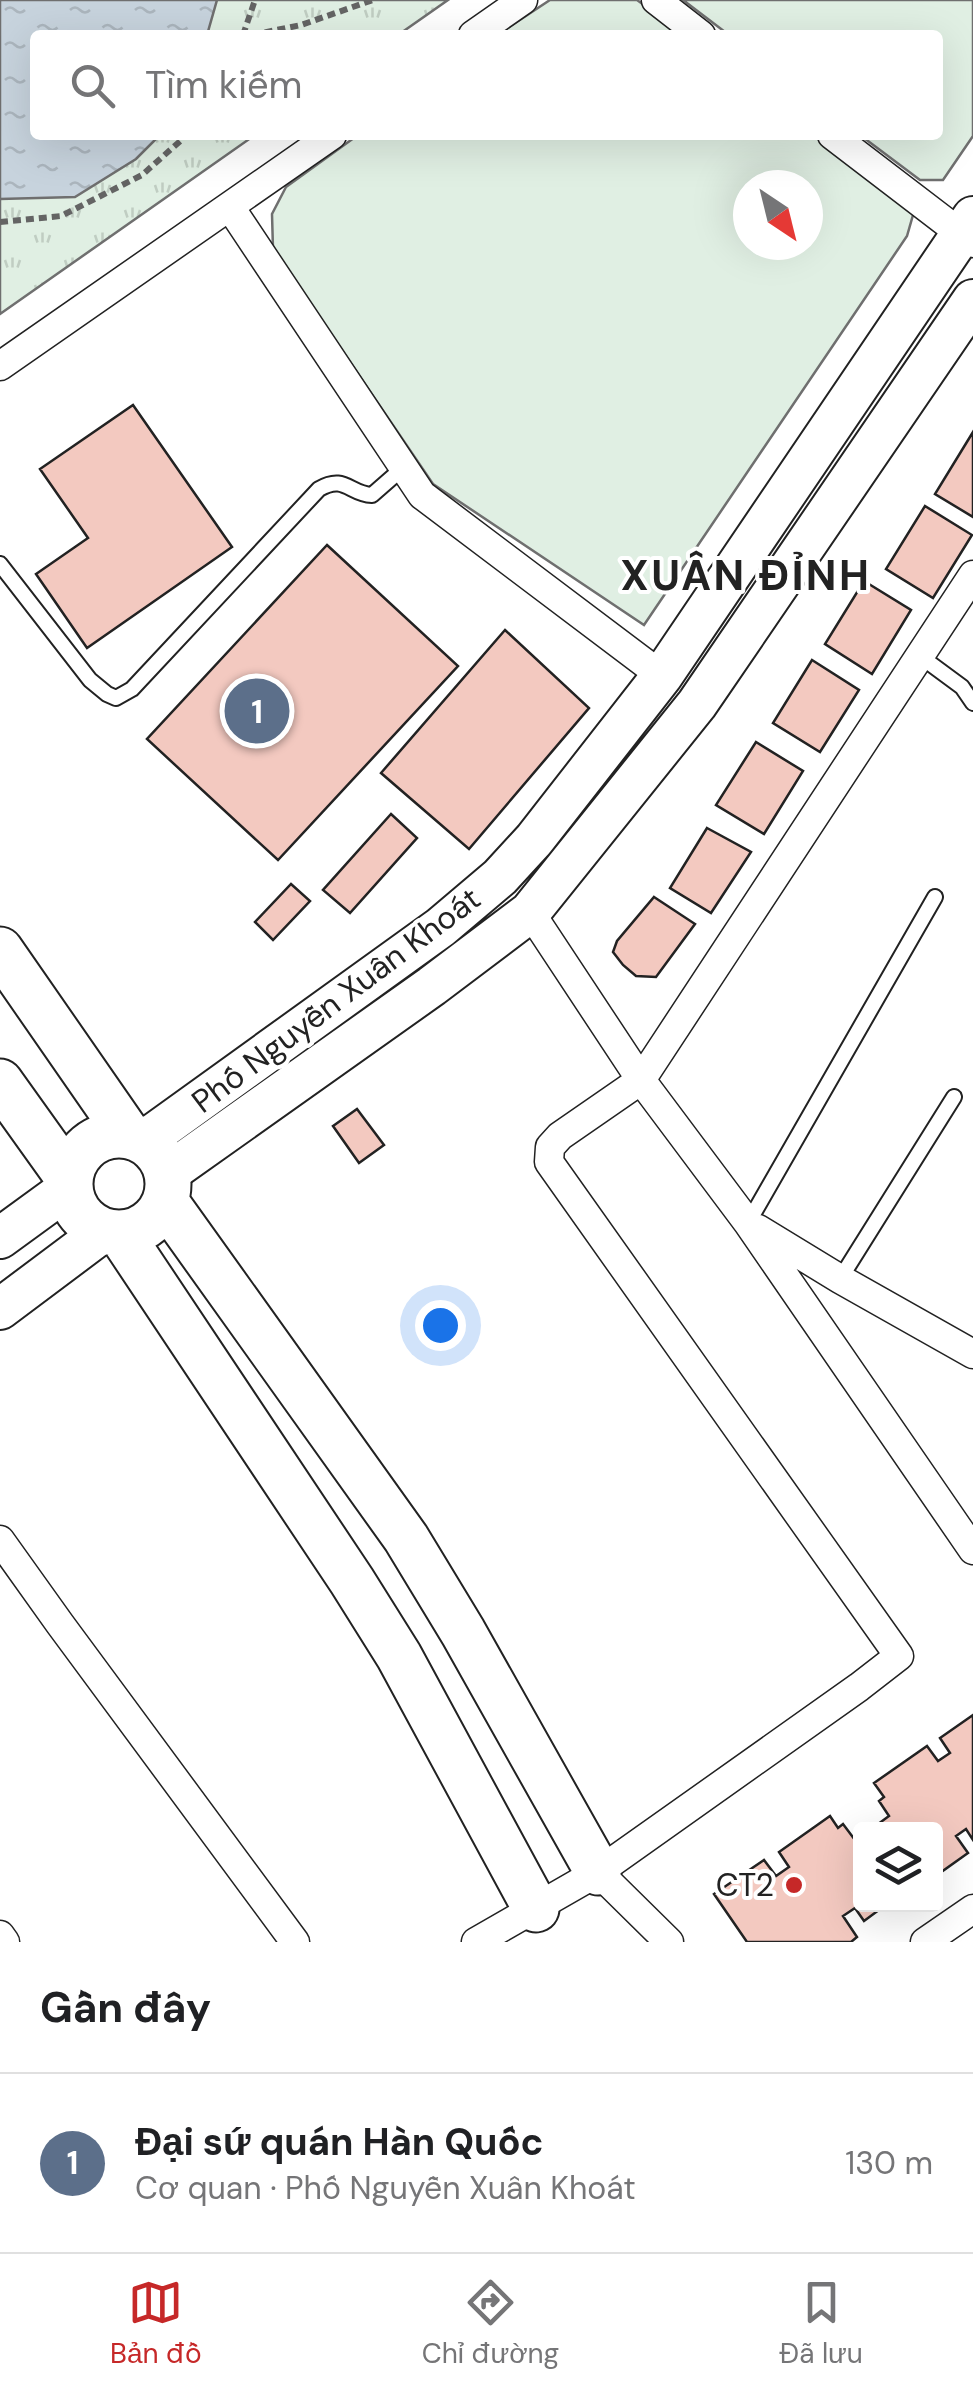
<!DOCTYPE html>
<html lang="vi">
<head>
<meta charset="utf-8">
<style>
	body { margin:0; font-family:"DM Sans",sans-serif; background:#f2f2f2; color:#202124 }
	.controls { position:absolute; right:30px; bottom:30px; display:grid; overflow:hidden; border-radius:10px; box-shadow:0 10px 40px #0002 }
	.controls button { width:90px; height:90px; display:grid; place-items:center; padding:0; border:0; border-bottom:2px solid #e0e0e0; background:#fff; color:#202124; font:50px sans-serif }
	.compass { position:absolute; left:733px; top:170px; width:90px; height:90px; border-radius:50%; background:#fff; box-shadow:0 10px 40px #0002; rotate:145deg }
	.you { position:absolute; left:440px; top:1325px; width:35px; height:35px; margin:-25px; border:8px solid #fff; border-radius:50%; background:#1a73e8; box-shadow:0 0 0 15px #1a73e833 }
	.badge { display:grid; place-items:center; width:65px; height:65px; border-radius:50%; background:#c62828; color:#fff; font-size:32px; font-weight:700 }
	.pin { position:absolute; translate:-50% -50%; border:5px solid #fff; box-shadow:0 2px 10px #0006 }
	.list { margin:0; padding:0; list-style:none }
	h2 { display:flex; justify-content:space-between; align-items:center; height:130px; margin:0; padding:0 40px; font-size:42px }
	h2 small { font-size:32px; font-weight:400; color:#757577 }
	.list li { display:grid; grid-template-columns:65px 1fr auto; gap:30px; align-items:center; box-sizing:border-box; height:180px; padding:0 40px; border-top:2px solid #e0e0e0 }
	.list b { display:block; font-size:38px; white-space:nowrap }
	.list p { margin:0; font-size:32px; white-space:nowrap; color:#757577 }
	.list em { font-size:32px; font-style:normal; color:#757577 }
	.icon { flex:none; width:55px; height:55px; fill:none; stroke:currentColor; stroke-width:2; stroke-linecap:round; stroke-linejoin:round }
	.map { position:relative; flex:none; width:973px; height:1942px; overflow:hidden }
	.search { position:absolute; background:#fff; box-shadow:0 10px 40px #0002; left:30px; right:30px; top:30px; height:110px; display:flex; align-items:center; gap:25px; box-sizing:border-box; padding:0 35px; border-radius:10px; color:#757577; font-size:38px }
	.sheet { height:310px; background:#fff }
	nav { display:flex; justify-content:space-around; align-items:center; box-sizing:border-box; height:140px; border-top:2px solid #e0e0e0; background:#fff; font-size:28px; color:#757577 }
	nav a { display:grid; justify-items:center; gap:5px }
	nav .on { color:#c62828 }
	.map>svg:first-child { display:block }
	.grass { fill:#e0efe3; stroke:#6f6f6f; stroke-width:2.5; fill-rule:evenodd }
	.park { fill:url(#park-tufts); stroke:#6f6f6f; stroke-width:2.5 }
	.water { fill:url(#water-ripples); stroke:#6f6f6f; stroke-width:2.5 }
	.building { fill:#f3c9c0; stroke:#222; stroke-width:2.5 }
	.lines { fill:none; stroke-linecap:round; stroke-linejoin:round }
	.lane-casing { stroke:#222; stroke-width:18 }
	.street-casing { stroke:#222; stroke-width:31 }
	.secondary-casing { stroke:#222; stroke-width:44 }
	.primary-casing { stroke:#222; stroke-width:49 }
	.path { stroke:#646464; stroke-width:6; stroke-dasharray:8 5; stroke-linecap:butt }
	.lane { stroke:#fff; stroke-width:14 }
	.street { stroke:#fff; stroke-width:28 }
	.secondary { stroke:#fff; stroke-width:40 }
	.primary { stroke:#fff; stroke-width:45 }
	.poi-dot { fill:#c62828; stroke:#fff; stroke-width:4 }
	.labels { text-anchor:middle; stroke-width:8; stroke-linejoin:round; paint-order:stroke }
	.street-label { font-size:32px; fill:#222; stroke:#fff }
	.poi-label { font-size:32px; fill:#222; stroke:#fff; text-anchor:end }
	.district-label { font-size:42px; font-weight:bold; letter-spacing:2.5px; fill:#222; stroke:#fff }
</style>
</head>
<body>
<div class="map">
<svg width="973" height="1942" viewBox="0 0 973 1942">
	<defs>
		<pattern id="park-tufts" width="24" height="20" patternUnits="userSpaceOnUse" patternTransform="scale(2.5)"><rect width="24" height="20" fill="#e0efe3"/><path d="M3 7l-1-3M5 7V3M7 7l1-3M15 17l-1-3M17 17v-4M19 17l1-3" fill="none" stroke="#c0cdc2"/></pattern>
		<pattern id="water-ripples" width="26" height="14" patternUnits="userSpaceOnUse" patternTransform="scale(2.5)"><rect width="26" height="14" fill="#c7d3dd"/><path d="M2 4q2-2 4 0t4 0M15 11q2-2 4 0t4 0" fill="none" stroke="#abb5bd"/></pattern>
	</defs>
	<rect width="100%" height="100%" fill="#fff"/>
	<path class="grass" d="M550,0H637L685,35H497Z
		M683,0H973V136L943,180H920L860,135H938V35H729Z
		M358,135H824L908,199L913,215L907,236L644,625L433,484L273,249L272,214L286,187ZM748,185H808V245H748Z"/>
	<path class="park" d="M0,0H448L398,35H35V135H255L0,314Z"/>
	<path class="water" d="M0,0H217L207,35H35V135H160L136,159L75,197L0,199Z"/>
	<path class="building" d="M133,405L232,547L87,648L36,574L88,538L40,469Z
		M973,432V517L935,494Z
		M925,506L972,535L933,598L886,569Z
		M327,545L458,666L278,860L147,739Z
		M864,581L911,610L872,674L825,644Z
		M505,630L589,708L469,849L381,773Z
		M812,660L859,690L820,752L773,723Z
		M756,742L803,771L764,834L716,805Z
		M391,814L417,838L350,913L323,890Z
		M707,828L751,852L711,913L670,888Z
		M291,884L310,901L273,940L255,922Z
		M654,897L695,924L656,977L636,976L623,965L613,952L617,941Z
		M357,1109L384,1145L359,1163L333,1126Z
		M973,1715V1840L966,1829L956,1836L968,1853L937,1875L936,1830H870L889,1816L879,1801L884,1797L874,1783L927,1746L938,1761L950,1753L940,1738Z
		M830,1816L838,1828L843,1824L855,1840L860,1836V1904H887L864,1921L855,1908L843,1916L857,1937L851,1942H747L714,1894L764,1860L776,1876L789,1867L779,1852Z"/>
	<g class="lines">
		<defs>
			<path id="lane" d="M0,564L90,680L107,694L116,698L132,689L319,489C345,474 349,494 372,495L404,467
				M920,656L962,687L973,703
				M748,1223L935,897
				M840,1279L954,1097"/>
			<path id="street" d="M656,0L701,35
				M473,35L523,0
				M832,135L973,243
				M230,207L422,495L662,676
				M0,366L332,135
				M530,912L641,1080L748,1223L973,1550
				M758,1229L840,1279L973,1354
				M0,1540L60,1624L295,1942
				M598,1872L669,1942
				M0,1935L5,1942
				M476,1942L598,1872L859,1687L899,1656L549,1162L550,1147L560,1136L641,1080L973,575
				M925,1942L973,1909"/>
			<path id="secondary" d="M144,1141L441,927L500,877L534,840L662,676L973,217
				M167,1174L432,986L530,912L697,704L973,300
				M0,1238L70,1187
				M0,1309L104,1231"/>
			<path id="primary" d="M0,950L129,1136
				M0,1082L70,1180
				M70 1184a49 49 0 1 1 98 0a49 49 0 1 1-98 0Z
				M165,1201L406,1538L463,1632L598,1872
				M120,1233L352,1581L399,1656L536,1909"/>
		</defs>
		<use href="#lane" class="lane-casing"/>
		<use href="#street" class="street-casing"/>
		<use href="#secondary" class="secondary-casing"/>
		<use href="#primary" class="primary-casing"/>
		<path class="path" d="M243,35L255,0
			M252,35L301,25L373,0
			M0,222L61,216L142,175L187,135"/>
		<use href="#lane" class="lane"/>
		<use href="#street" class="street"/>
		<use href="#secondary" class="secondary"/>
		<use href="#primary" class="primary"/>
	</g>
	<circle class="poi-dot" cx="794" cy="1885" r="10"/>
	<g class="labels">
		<g class="street-label">
			<text transform="translate(336 1000) rotate(-37)" y="11">Phố Nguyễn Xuân Khoát</text>
		</g>
		<g class="poi-label">
			<text x="774" y="1896">CT2</text>
		</g>
		<g class="district-label">
			<text x="746" y="590">XUÂN ĐỈNH</text>
		</g>
	</g>
</svg>
<div class="controls">
<button><svg class="icon" aria-label="layers" viewBox="0 0 24 24"><path d="M12 4l9 5-9 5-9-5zM3 14l9 5 9-5"/></svg></button>
</div>
<svg class="compass" viewBox="-18 -18 36 36"><path d="M0-13l5 13h-10z" fill="#e53935"/><path d="M0 13l5-13h-10z" fill="#757577"/></svg>
<div class="you"></div>
<div class="pin badge" style="left:257px;top:711px;background:#5c6f8a">1</div>
<div class="search"><svg class="icon" aria-label="search" viewBox="0 0 24 24"><circle cx="10" cy="10" r="6"/><path d="M15 15l6 6"/></svg>Tìm kiếm</div>
</div>
<section class="sheet">
<h2>Gần đây<small></small></h2>
<ul class="list">
<li><span class="badge" style="background:#5c6f8a">1</span><div><b>Đại sứ quán Hàn Quốc</b><p>Cơ quan · Phố Nguyễn Xuân Khoát</p></div><em>130 m</em></li>
</ul>
</section>
<nav>
<a class="on"><svg class="icon" aria-label="map" viewBox="0 0 24 24"><path d="M3 6l6-2 6 2 6-2v14l-6 2-6-2-6 2zM9 4v14M15 6v14"/></svg>Bản đồ</a>
<a><svg class="icon" aria-label="directions" viewBox="0 0 24 24"><path d="M12 3l9 9-9 9-9-9zM9 14v-3h6M13 9l2 2-2 2"/></svg>Chỉ đường</a>
<a><svg class="icon" aria-label="saved" viewBox="0 0 24 24"><path d="M7 4h10v16l-5-4-5 4z"/></svg>Đã lưu</a>
</nav>
</body>
</html>
